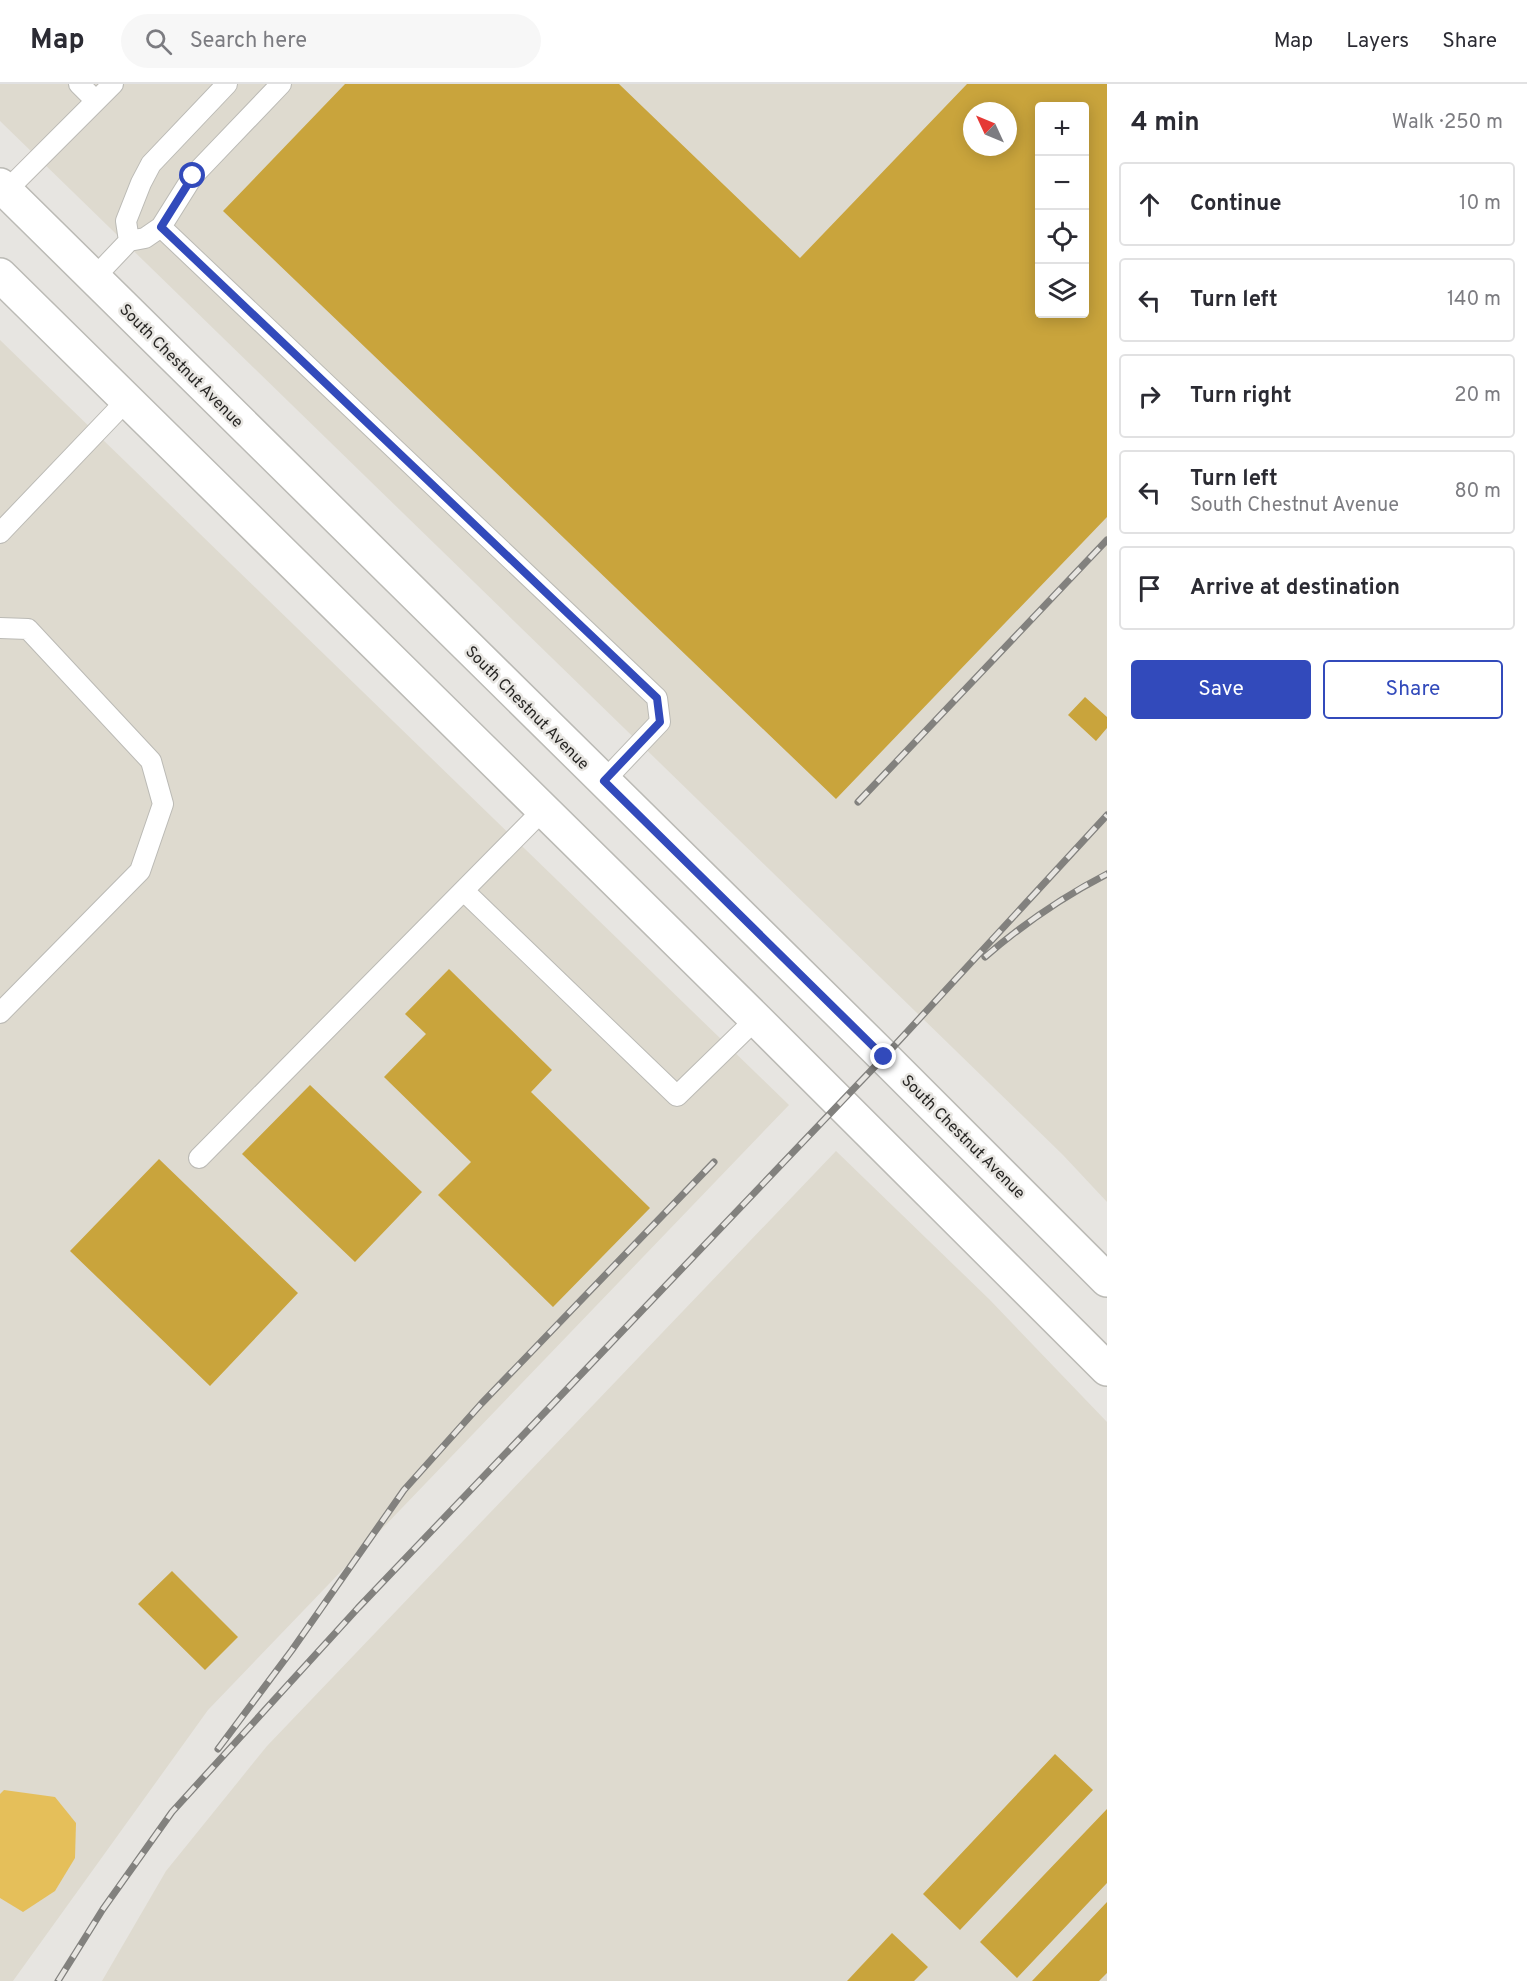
<!DOCTYPE html>
<html lang="en">
<head>
<meta charset="utf-8">
<style>
	body { margin:0; font-family:Overpass,sans-serif; background:#f7f7f7; color:#2b2b33 }
	.controls { position:absolute; right:18px; top:18px; display:grid; overflow:hidden; border-radius:6px; box-shadow:0 3px 15px #0003 }
	.controls button { width:54px; height:54px; display:grid; place-items:center; padding:0; border:0; border-bottom:2px solid #e1e1e2; background:#fff; color:#2b2b33; font:30px sans-serif }
	.compass { position:absolute; left:963px; top:18px; width:54px; height:54px; border-radius:50%; background:#fff; box-shadow:0 3px 15px #0003; rotate:314deg }
	.stop { position:absolute; width:18px; height:18px; margin:-14px; border:4px solid #324abb; border-radius:50%; background:#fff }
	.stop.end { background:#324abb; border-color:#fff; box-shadow:0 2px 6px #0008 }
	.list { margin:0; padding:0; list-style:none }
	h2 { display:flex; justify-content:space-between; align-items:center; height:78px; margin:0; padding:0 24px; font-size:26px }
	h2 small { font-size:20px; font-weight:400; color:#7c7c81 }
	.list li { display:grid; grid-template-columns:39px 1fr auto; gap:18px; align-items:center; box-sizing:border-box; height:84px; margin:0 12px 12px; padding:0 12px; border:2px solid #e1e1e2; border-radius:6px }
	.list b { display:block; font-size:22px; white-space:nowrap }
	.list p { margin:0; font-size:20px; white-space:nowrap; color:#7c7c81 }
	.list em { font-size:20px; font-style:normal; color:#7c7c81 }
	.actions { display:flex; gap:12px; padding:18px 24px }
	.actions a { flex:1; padding:14px 0; border:2px solid #324abb; border-radius:6px; text-align:center; font-size:21px; color:#324abb }
	.actions .main { background:#324abb; color:#fff }
	.icon { flex:none; width:33px; height:33px; fill:none; stroke:currentColor; stroke-width:2; stroke-linecap:round; stroke-linejoin:round }
	.map { position:relative; flex:none; width:1107px; height:1897px; overflow:hidden }
	header { display:flex; align-items:center; gap:36px; box-sizing:border-box; height:84px; padding:0 30px; background:#fff; border-bottom:2px solid #e1e1e2 }
	header strong { font-size:28px }
	nav { display:flex; gap:33px; margin-inline-start:auto; font-size:21px }
	.search { width:420px; height:54px; background:#f7f7f7; display:flex; align-items:center; gap:15px; box-sizing:border-box; padding:0 21px; border-radius:33px; color:#7c7c81; font-size:22px }
	main { display:flex }
	aside { flex:1; background:#fff }
	.map>svg:first-child { display:block }
	.built { fill:#dedacf; fill-rule:evenodd }
	.water { fill:#e5bf5a }
	.building { fill:#c9a43c; fill-rule:evenodd }
	.lines { fill:none; stroke-linecap:round; stroke-linejoin:round }
	.lane-casing { stroke:#bbbab5; stroke-width:22 }
	.secondary-casing { stroke:#bbbab5; stroke-width:36 }
	.lane { stroke:#fff; stroke-width:20 }
	.secondary { stroke:#fff; stroke-width:33 }
	.rail-casing { stroke:#82817e; stroke-width:7 }
	.rail { stroke:#e7e5e1; stroke-width:4.5; stroke-dasharray:14; stroke-linecap:butt }
	.route { stroke:#324abb; stroke-width:8 }
	.labels { text-anchor:middle; stroke-width:5; stroke-linejoin:round; paint-order:stroke }
	.street-label { font-size:16px; fill:#282725; stroke:#e7e5e1 }
</style>
</head>
<body>
<header>
<strong>Map</strong>
<div class="search"><svg class="icon" aria-label="search" viewBox="0 0 24 24"><circle cx="10" cy="10" r="6"/><path d="M15 15l6 6"/></svg>Search here</div>
<nav><a>Map</a><a>Layers</a><a>Share</a></nav>
</header>
<main>
<div class="map">
<svg width="1107" height="1897" viewBox="0 0 1107 1897">
	<rect width="100%" height="100%" fill="#e7e5e1"/>
	<path class="built" d="M0,0H1107V1118L1063,1071L0,37ZM1040,22H1084V230H1040ZM972,27H1008V63H972Z
		M0,256L789,1021L208,1626L13,1897H0Z
		M836,1067L989,1215L1107,1338V1897H102L166,1787L267,1662Z"/>
	<path class="water" d="M4,1706L55,1713L76,1739L75,1774L55,1807L23,1828L0,1814V1710Z"/>
	<path class="building" d="M345,0H619L800,174L967,0H1107V433L836,715L223,127ZM1040,22H1084V230H1040ZM972,27H1008V63H972Z
		M1085,613L1107,633V644L1096,657L1068,631Z
		M449,885L552,986L531,1008L650,1124L553,1223L438,1111L471,1078L384,993L426,950L405,930Z
		M310,1001L422,1108L355,1178L242,1070Z
		M159,1075L298,1209L210,1302L70,1167Z
		M172,1487L238,1553L205,1586L138,1520Z
		M1055,1670L1093,1706L960,1846L923,1810Z
		M1107,1725V1799L1017,1894L980,1858Z
		M1107,1818V1889L1099,1897H1032Z
		M892,1849L928,1883L914,1897H847Z"/>
	<g class="lines">
		<defs>
			<path id="lane" d="M79,0L96,17
				M6,107L113,0
				M161,143L657,614L660,638L604,697
				M129,157L126,137L141,99L151,80L227,0
				M94,194L129,157L145,154L161,143L193,92L281,0
				M0,449L127,316
				M0,544L28,545L151,677L163,720L140,787L0,929
				M464,807L677,1012L756,935
				M199,1074L543,726"/>
			<path id="secondary" d="M0,101L884,973L1107,1196
				M0,191L756,935L1107,1285"/>
		</defs>
		<use href="#lane" class="lane-casing"/>
		<use href="#secondary" class="secondary-casing"/>
		<use href="#lane" class="lane"/>
		<use href="#secondary" class="secondary"/>
		<defs>
			<path id="rail" d="M858,718L1107,456
				M985,873C1022,841 1064,812 1107,790
				M218,1665L292,1566L404,1406L481,1320L714,1078
				M58,1897L103,1825L172,1728L358,1524L884,973L1107,731"/>
		</defs>
		<use href="#rail" class="rail-casing"/>
		<use href="#rail" class="rail"/>
	</g>
	<g class="lines">
		<path class="route" d="M193,92L161,143L657,614L660,638L604,697L884,973"/>
	</g>
	<g class="labels">
		<g class="street-label">
			<text transform="translate(182 281) rotate(45)" y="6">South Chestnut Avenue</text>
			<text transform="translate(528 623) rotate(45)" y="6">South Chestnut Avenue</text>
			<text transform="translate(964 1052) rotate(45)" y="6">South Chestnut Avenue</text>
		</g>
	</g>
</svg>
<div class="controls">
<button>+</button>
<button>−</button>
<button><svg class="icon" aria-label="locate" viewBox="0 0 24 24"><circle cx="12" cy="12" r="6"/><path d="M12 2v4M12 18v4M2 12h4M18 12h4"/></svg></button>
<button><svg class="icon" aria-label="layers" viewBox="0 0 24 24"><path d="M12 4l9 5-9 5-9-5zM3 14l9 5 9-5"/></svg></button>
</div>
<svg class="compass" viewBox="-18 -18 36 36"><path d="M0-13l5 13h-10z" fill="#e53935"/><path d="M0 13l5-13h-10z" fill="#7c7c81"/></svg>
<div class="stop" style="left:193px;top:92px"></div>
<div class="stop end" style="left:884px;top:973px"></div>
</div>
<aside>
<h2>4 min<small>Walk · 250 m</small></h2>
<ul class="list">
<li><svg class="icon" aria-label="ahead" viewBox="0 0 24 24"><path d="M12 20V5M6 11l6-6 6 6"/></svg><div><b>Continue</b></div><em>10 m</em></li>
<li><svg class="icon" aria-label="left" viewBox="0 0 24 24"><path d="M17 20v-9H6M10 6l-5 5 5 5"/></svg><div><b>Turn left</b></div><em>140 m</em></li>
<li><svg class="icon" aria-label="right" viewBox="0 0 24 24"><path d="M7 20v-9h11M14 6l5 5-5 5"/></svg><div><b>Turn right</b></div><em>20 m</em></li>
<li><svg class="icon" aria-label="left" viewBox="0 0 24 24"><path d="M17 20v-9H6M10 6l-5 5 5 5"/></svg><div><b>Turn left</b><p>South Chestnut Avenue</p></div><em>80 m</em></li>
<li><svg class="icon" aria-label="arrive" viewBox="0 0 24 24"><path d="M6 21V4h12l-3 4 3 4H6"/></svg><div><b>Arrive at destination</b></div></li>
</ul>
<div class="actions"><a class="main">Save</a><a>Share</a></div>
</aside>
</main>
</body>
</html>
